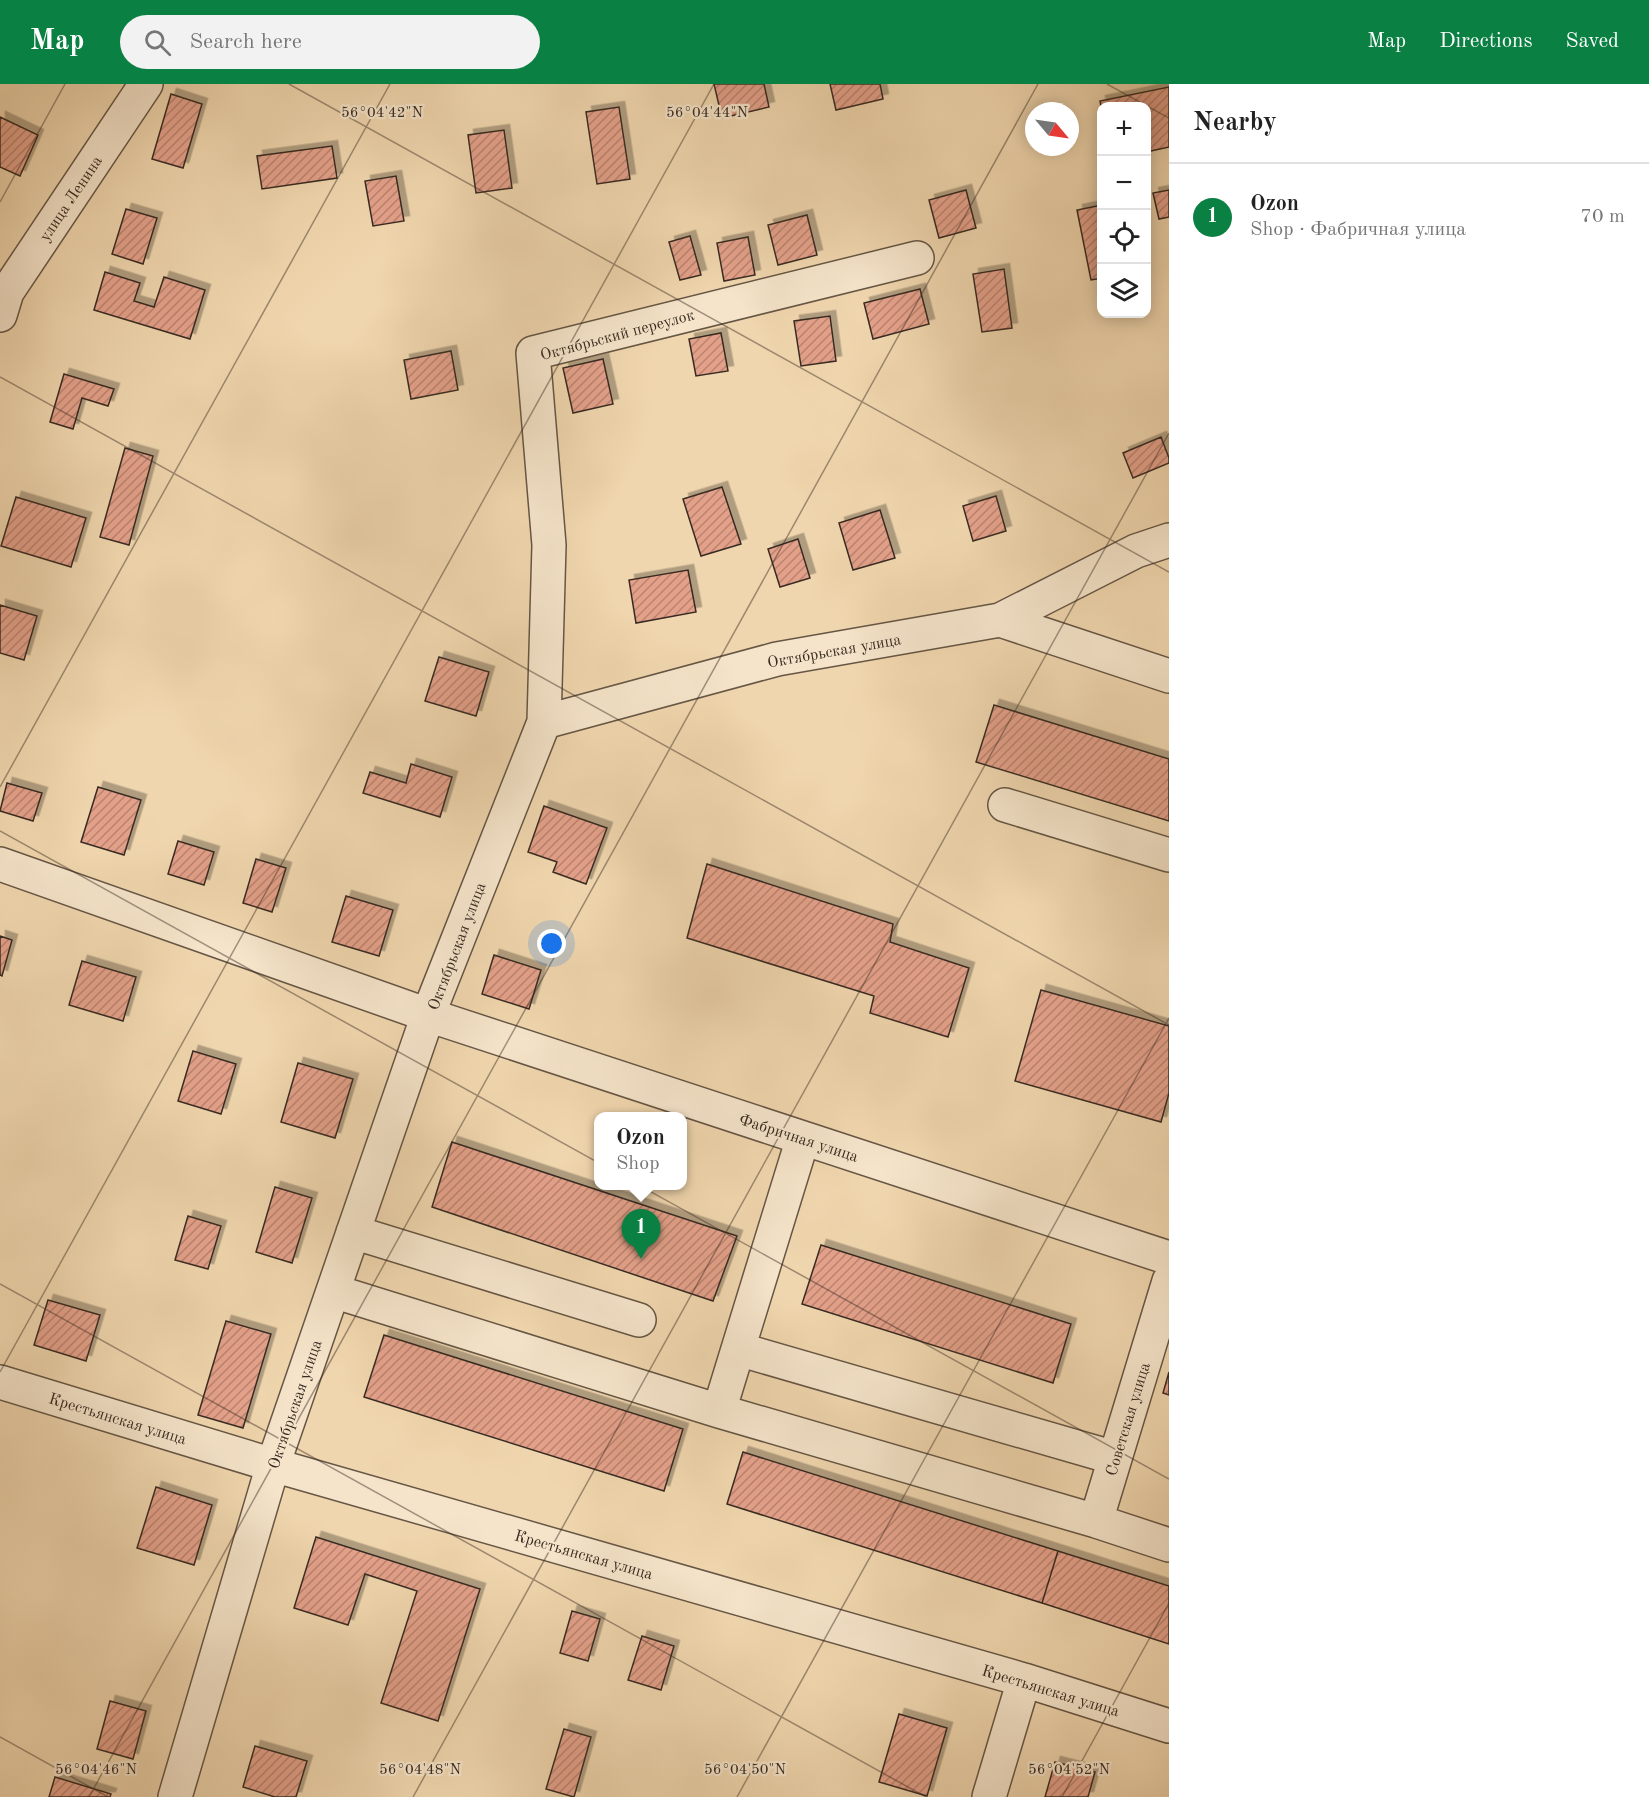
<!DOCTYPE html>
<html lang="en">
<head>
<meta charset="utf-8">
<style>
	body { margin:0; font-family:"Old Standard TT",serif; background:#f2f2f2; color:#222 }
	.controls { position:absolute; right:18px; top:18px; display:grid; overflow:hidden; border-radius:12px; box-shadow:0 3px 15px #0003 }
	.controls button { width:54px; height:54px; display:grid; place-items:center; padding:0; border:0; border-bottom:2px solid #e0e0e0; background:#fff; color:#222; font:30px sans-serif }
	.compass { position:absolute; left:1025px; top:18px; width:54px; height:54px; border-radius:50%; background:#fff; box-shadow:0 3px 15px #0003; rotate:119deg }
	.you { position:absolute; left:552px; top:860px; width:21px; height:21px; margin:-15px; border:4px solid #fff; border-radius:50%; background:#1a73e8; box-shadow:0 0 0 9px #1a73e833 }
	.badge { display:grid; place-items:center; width:39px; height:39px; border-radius:50%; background:#0b8043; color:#fff; font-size:20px; font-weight:700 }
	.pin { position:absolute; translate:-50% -50px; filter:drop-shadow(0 2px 3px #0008) }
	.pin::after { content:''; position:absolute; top:32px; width:21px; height:18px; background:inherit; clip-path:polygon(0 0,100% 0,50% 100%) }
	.popup { position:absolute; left:594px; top:1028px; width:93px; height:78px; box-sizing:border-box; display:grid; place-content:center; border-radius:12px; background:#fff; filter:drop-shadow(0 2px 4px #0005); font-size:20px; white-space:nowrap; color:#767676 }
	.popup b { font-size:22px; color:#222 }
	.popup::after { content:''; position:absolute; left:50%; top:100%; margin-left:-12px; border:12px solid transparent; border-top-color:#fff }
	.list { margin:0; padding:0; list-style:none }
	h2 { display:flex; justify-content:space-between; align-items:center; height:78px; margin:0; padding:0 24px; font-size:26px }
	h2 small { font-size:20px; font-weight:400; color:#767676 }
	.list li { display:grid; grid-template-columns:39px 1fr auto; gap:18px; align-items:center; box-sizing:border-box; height:108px; padding:0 24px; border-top:2px solid #e0e0e0 }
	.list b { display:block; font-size:22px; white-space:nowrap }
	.list p { margin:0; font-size:20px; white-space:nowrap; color:#767676 }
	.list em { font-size:20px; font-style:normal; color:#767676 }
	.icon { flex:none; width:33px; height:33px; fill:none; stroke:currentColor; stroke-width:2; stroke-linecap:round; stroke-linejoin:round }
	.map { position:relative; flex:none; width:1169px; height:1713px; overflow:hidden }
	header { display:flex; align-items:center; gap:36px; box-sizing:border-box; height:84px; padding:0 30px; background:#0b8043; color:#fff }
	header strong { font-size:28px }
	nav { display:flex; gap:33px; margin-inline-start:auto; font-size:21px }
	.search { width:420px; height:54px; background:#f2f2f2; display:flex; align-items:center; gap:15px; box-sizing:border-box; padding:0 21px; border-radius:33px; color:#767676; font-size:22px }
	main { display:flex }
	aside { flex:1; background:#fff }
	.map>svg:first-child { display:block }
	.building { fill:url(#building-hatch); stroke:#382b22; stroke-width:1.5; filter:url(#shadow) }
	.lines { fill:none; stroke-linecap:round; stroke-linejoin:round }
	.minor-casing { stroke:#665645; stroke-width:36 }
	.minor { stroke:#f5e4ca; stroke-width:33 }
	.ticks { fill:none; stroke:#382b22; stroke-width:1.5; stroke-opacity:0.45 }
	.labels { text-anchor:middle; stroke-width:4.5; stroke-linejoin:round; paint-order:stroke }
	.street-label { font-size:16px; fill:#382b22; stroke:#f5e4ca }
	.ticks-label { font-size:15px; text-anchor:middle; fill:#382b22; stroke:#f5e4ca; stroke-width:4.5; stroke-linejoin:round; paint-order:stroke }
</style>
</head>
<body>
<header>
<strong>Map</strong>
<div class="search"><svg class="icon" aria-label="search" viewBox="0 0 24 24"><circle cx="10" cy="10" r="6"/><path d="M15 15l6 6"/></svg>Search here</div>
<nav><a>Map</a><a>Directions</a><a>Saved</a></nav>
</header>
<main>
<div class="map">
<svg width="1169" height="1713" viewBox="0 0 1169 1713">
	<defs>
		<pattern id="building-hatch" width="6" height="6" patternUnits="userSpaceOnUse" patternTransform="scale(1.5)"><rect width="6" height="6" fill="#e4a18a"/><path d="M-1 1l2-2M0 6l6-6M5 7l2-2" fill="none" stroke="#ba8370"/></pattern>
		<filter id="shadow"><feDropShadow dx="5.5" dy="-5.5" stdDeviation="0" flood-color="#0004"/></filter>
	</defs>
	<rect width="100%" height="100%" fill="#f0d6ae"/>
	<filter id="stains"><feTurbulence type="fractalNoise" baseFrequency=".00333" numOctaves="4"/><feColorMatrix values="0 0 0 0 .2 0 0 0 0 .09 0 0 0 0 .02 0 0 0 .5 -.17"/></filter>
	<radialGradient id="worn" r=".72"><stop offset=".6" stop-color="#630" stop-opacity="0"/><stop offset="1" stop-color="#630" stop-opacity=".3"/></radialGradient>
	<path class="building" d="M714,0H764L769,23L722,34Z
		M830,0H880L883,15L836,26Z
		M1169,3V63L1146,68V22H1102V27L1100,17Z
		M171,10L202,20L183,84L152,75Z
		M619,23L630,95L597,100L586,28Z
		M0,33L38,51L20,92L0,83Z
		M504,46L512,104L476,109L468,51Z
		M332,62L337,94L262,105L257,72Z
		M396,92L404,137L373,142L365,97Z
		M966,106L976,144L939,154L929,116Z
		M1169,106V133L1159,135L1153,109Z
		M1102,121V194L1091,196L1077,126Z
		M126,125L157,134L143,180L112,170Z
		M807,131L817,171L778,181L768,141Z
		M690,152L701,191L680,196L669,158Z
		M748,153L755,191L724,197L717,159Z
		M1004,185L1012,244L982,248L973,190Z
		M105,188L140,199L134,217L154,223L164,193L205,206L190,255L94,226Z
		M920,205L929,240L873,255L864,219Z
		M830,232L836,277L801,282L794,237Z
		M721,249L728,287L696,292L689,255Z
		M451,267L458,306L411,315L404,276Z
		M603,275L613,320L573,329L563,284Z
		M64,290L114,305L108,322L82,314L73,345L50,338Z
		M1161,353L1169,374V379L1133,394L1123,369Z
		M125,364L153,372L129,461L100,453Z
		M722,403L741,460L701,472L683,415Z
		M996,412L1006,447L973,457L963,422Z
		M16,413L86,434L71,483L1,462Z
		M880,426L895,474L853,486L839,439Z
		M798,455L810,494L780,503L768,465Z
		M688,486L696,528L636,539L629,496Z
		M0,521L37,532L24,576L0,569Z
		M439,573L489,588L476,632L425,617Z
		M994,621L1169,675V737L976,678Z
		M411,680L452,693L440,733L363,709L370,688L406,699Z
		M7,699L42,709L33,737L0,727Z
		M98,703L141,716L124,771L81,758Z
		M544,722L607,744L586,800L553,788L557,778L528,768Z
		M178,757L214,768L204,801L168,790Z
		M256,775L286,784L272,828L243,819Z
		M707,780L893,840L890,858L969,884L948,953L870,929L874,912L687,854Z
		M346,812L393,826L379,872L332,858Z
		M0,852L12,856L2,892L0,891Z
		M494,871L541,886L529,925L482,910Z
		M82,877L136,893L123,937L69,921Z
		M1041,906L1169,942V1009L1161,1038L1015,997Z
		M193,967L236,980L221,1030L178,1017Z
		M298,979L353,995L335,1054L281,1038Z
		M452,1058L737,1152L713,1217L432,1123Z
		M275,1103L312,1114L292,1179L256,1168Z
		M188,1132L221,1142L208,1185L175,1176Z
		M821,1161L1071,1240L1053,1299L802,1220Z
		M48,1216L100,1231L86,1277L34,1261Z
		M226,1237L271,1250L243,1344L198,1331Z
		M384,1251L683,1345L664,1407L364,1313Z
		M1169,1288V1311L1163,1309Z
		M743,1368L1058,1467L1042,1519L727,1420Z
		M156,1403L212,1421L194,1481L137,1464Z
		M316,1453L480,1505L438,1637L381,1619L417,1507L365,1490L348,1541L294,1524Z
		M1058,1467L1169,1502V1560L1042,1519Z
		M572,1527L600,1535L588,1577L560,1569Z
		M642,1552L674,1562L661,1606L628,1596Z
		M110,1617L146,1627L133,1675L97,1665Z
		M899,1630L947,1644L927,1712L879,1698Z
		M564,1645L591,1653L574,1713L546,1705Z
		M255,1662L307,1677L296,1713H275L243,1703Z
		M1055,1678L1095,1688L1088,1713H1045Z
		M55,1693L111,1710L110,1713H49Z"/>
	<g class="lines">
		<defs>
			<path id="minor" d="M0,231L7,208L146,0
				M1000,536L1169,592
				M544,638L777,575L1000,536L1136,467L1169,456
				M1005,721L1169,771
				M0,780L428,931L1169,1174
				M803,1054L738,1265L1115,1374
				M353,1148L639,1236
				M333,1207L719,1327L1096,1437L1169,1461
				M0,1298L273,1381L1024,1596L1169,1642
				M719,1327L738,1265
				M1096,1437L1169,1197
				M175,1713L273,1381L428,931L544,638L549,461L533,269L917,174
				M989,1713L1024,1596"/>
		</defs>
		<use href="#minor" class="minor-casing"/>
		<use href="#minor" class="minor"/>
	</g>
	<path class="ticks" d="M289,0L1169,488M1107,0L1169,34M0,118L65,0M0,293L1169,941M0,703L390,0M0,747L1169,1395M0,1200L926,1713M0,1288L714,0M0,1653L108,1713M89,1713L1038,0M413,1713L1169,349M737,1713L1169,934M1062,1713L1169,1519"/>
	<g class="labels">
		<g class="street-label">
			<text transform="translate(70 114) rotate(-56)" y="6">улица Ленина</text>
			<text transform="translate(617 250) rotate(-15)" y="6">Октябрьский переулок</text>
			<text transform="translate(834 566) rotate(-10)" y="6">Октябрьская улица</text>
			<text transform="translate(456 862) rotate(-69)" y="6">Октябрьская улица</text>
			<text transform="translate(799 1053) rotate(18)" y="6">Фабричная улица</text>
			<text transform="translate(294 1320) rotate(-71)" y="6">Октябрьская улица</text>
			<text transform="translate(118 1334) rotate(17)" y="6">Крестьянская улица</text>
			<text transform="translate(1127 1335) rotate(-73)" y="6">Советская улица</text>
			<text transform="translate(584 1470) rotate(16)" y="6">Крестьянская улица</text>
			<text transform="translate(1051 1606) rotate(17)" y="6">Крестьянская улица</text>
		</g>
	</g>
	<g class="ticks-label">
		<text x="382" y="33">56°04'42"N</text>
		<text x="707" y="33">56°04'44"N</text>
		<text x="96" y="1690">56°04'46"N</text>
		<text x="420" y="1690">56°04'48"N</text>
		<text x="745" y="1690">56°04'50"N</text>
		<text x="1069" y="1690">56°04'52"N</text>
	</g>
	<rect width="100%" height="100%" filter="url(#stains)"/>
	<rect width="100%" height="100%" fill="url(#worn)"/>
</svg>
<div class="controls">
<button>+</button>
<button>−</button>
<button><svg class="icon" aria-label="locate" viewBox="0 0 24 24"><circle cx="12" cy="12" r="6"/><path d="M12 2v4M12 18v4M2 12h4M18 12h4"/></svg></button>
<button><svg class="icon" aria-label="layers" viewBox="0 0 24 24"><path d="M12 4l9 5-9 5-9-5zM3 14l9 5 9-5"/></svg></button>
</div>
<svg class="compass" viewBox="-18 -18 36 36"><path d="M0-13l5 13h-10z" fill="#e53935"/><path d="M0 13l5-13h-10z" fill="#767676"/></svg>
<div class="you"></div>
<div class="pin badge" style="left:641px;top:1175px">1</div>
<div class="popup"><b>Ozon</b>Shop</div>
</div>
<aside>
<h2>Nearby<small></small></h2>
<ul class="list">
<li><span class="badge">1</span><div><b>Ozon</b><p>Shop · Фабричная улица</p></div><em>70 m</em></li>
</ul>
</aside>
</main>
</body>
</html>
